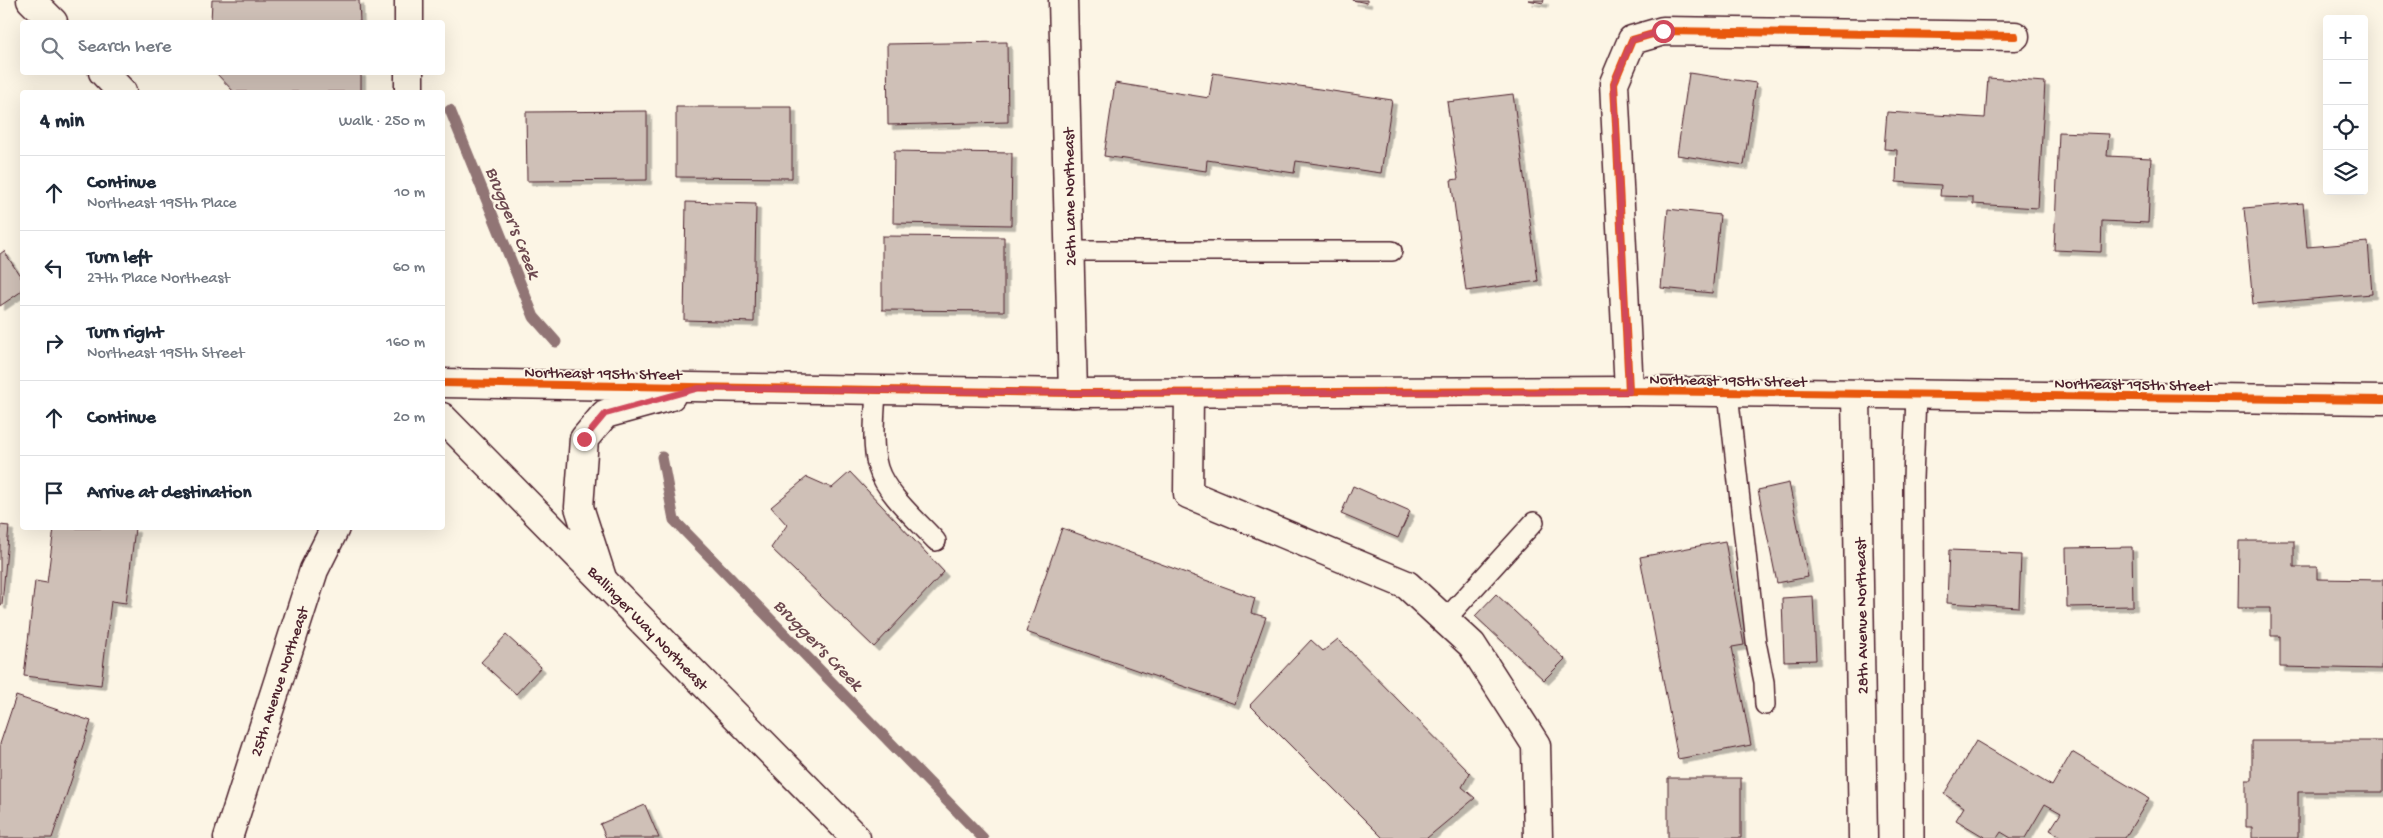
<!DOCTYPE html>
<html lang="en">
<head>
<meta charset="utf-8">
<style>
	body { margin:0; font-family:"Gochi Hand",sans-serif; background:#f6f6f7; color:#1f2937 }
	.controls { position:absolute; right:15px; top:15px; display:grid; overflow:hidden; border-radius:5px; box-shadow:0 5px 20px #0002 }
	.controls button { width:45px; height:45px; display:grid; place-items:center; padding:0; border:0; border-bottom:1px solid #e0e1e3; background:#fff; color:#1f2937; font:25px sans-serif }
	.stop { position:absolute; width:15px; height:15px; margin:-11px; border:4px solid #d1495b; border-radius:50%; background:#fff }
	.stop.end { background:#d1495b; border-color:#fff; box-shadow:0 1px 5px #0008 }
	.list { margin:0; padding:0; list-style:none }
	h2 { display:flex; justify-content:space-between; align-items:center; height:65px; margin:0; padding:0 20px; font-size:21px }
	h2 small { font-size:16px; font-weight:400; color:#747a83 }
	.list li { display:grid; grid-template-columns:32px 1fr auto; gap:15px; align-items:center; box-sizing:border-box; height:75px; padding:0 20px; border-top:1px solid #e0e1e3 }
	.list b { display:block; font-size:19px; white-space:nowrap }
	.list p { margin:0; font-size:16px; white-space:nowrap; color:#747a83 }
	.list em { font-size:16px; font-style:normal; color:#747a83 }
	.icon { flex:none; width:28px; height:28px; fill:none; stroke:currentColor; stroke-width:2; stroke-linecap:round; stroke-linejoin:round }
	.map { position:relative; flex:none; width:2383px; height:838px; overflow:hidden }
	.search { position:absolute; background:#fff; box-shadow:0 5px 20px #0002; left:20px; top:20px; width:425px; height:55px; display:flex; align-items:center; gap:12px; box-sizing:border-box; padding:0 18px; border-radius:5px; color:#747a83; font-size:19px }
	.panel { position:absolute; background:#fff; box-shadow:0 5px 20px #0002; left:20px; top:90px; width:425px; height:440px; border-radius:5px }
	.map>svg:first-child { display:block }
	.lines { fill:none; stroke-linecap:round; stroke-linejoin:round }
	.stream { stroke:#917474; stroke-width:11 }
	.building { fill:#cfc0b7; stroke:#4a1f2b; filter:url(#shadow) }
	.lane-casing { stroke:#4a1f2b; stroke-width:22 }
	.street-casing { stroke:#4a1f2b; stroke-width:31 }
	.secondary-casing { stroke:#4a1f2b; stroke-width:31 }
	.primary-casing { stroke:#4a1f2b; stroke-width:31 }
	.lane { stroke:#fcf5e5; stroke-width:19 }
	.street { stroke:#fcf5e5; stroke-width:28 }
	.secondary { stroke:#fcf5e5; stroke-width:28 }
	.primary { stroke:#fcf5e5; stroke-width:28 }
	.cycleway-casing { stroke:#fcf5e5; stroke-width:11 }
	.cycleway { stroke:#e8590c; stroke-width:8 }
	.route { stroke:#d1495b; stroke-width:6 }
	.labels { text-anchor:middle; stroke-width:4; stroke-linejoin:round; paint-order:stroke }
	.street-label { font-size:16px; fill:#4a1f2b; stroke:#fcf5e5 }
	.water-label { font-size:18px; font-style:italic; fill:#6d4950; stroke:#fcf5e5 }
</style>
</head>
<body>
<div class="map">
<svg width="2383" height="838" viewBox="0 0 2383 838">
	<defs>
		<filter id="shadow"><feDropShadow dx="4.5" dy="4.5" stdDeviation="0" flood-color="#0004"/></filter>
	</defs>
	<rect width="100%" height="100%" fill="#fcf5e5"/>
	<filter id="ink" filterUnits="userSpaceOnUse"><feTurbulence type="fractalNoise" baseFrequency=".02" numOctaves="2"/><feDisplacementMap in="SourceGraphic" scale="10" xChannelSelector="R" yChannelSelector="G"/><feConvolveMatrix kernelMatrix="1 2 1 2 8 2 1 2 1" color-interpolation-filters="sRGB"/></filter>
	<g filter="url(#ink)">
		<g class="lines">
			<path class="stream" d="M450,110L534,317L556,342
				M662,457L674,520L983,838"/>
		</g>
		<path class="building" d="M212,0H359L360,22H211Z
			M1352,0H1367V3Z
			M1528,0H1544L1543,3Z
			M1007,42L1008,122L888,125L887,44Z
			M215,72H361V92H234Z
			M1213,73L1392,100L1381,173L1296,161L1294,173L1207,160L1206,171L1104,156L1115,83L1209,98Z
			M1689,73L1756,83L1744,165L1677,155Z
			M1988,78L2045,82L2038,208L1973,204V197L1940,196L1941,185L1896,182L1897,150L1884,149L1887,112L1985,118Z
			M1513,94L1538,281L1466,291L1451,180L1458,179L1447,102Z
			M676,107H792V178L676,177Z
			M647,111V180L527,181L526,112Z
			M2059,132L2109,134L2107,156L2151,158L2148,223L2102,221L2101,252L2054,250Z
			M894,151L1012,153L1011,225L893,223Z
			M686,202L756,204L754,322L684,320Z
			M2303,203L2307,247L2368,242L2372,294L2253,304L2244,208Z
			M1668,209L1720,215L1712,293L1661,288Z
			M882,236L1004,237V311L882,310Z
			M4,251L22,279V291L0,306V254Z
			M850,472L944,572L874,647L771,548L787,525L771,507L807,477L832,488Z
			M1789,483L1808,577L1777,583L1758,490Z
			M1353,486L1410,511L1398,538L1341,514Z
			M0,525L9,526L2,605L0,604Z
			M54,528H135L126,603L111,601L101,685L24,676L35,581L47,583Z
			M1062,528L1255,598L1251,613L1266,617L1235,704L1026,632Z
			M1725,541L1744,645L1732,647L1751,745L1678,759L1640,557Z
			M2239,541H2294V567H2317V579L2383,580L2382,669L2280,667V636H2271V608H2238Z
			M2132,547L2133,606L2067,607L2066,548Z
			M1949,550L2001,552V554L2021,555L2019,607L1947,603Z
			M1496,594L1565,659L1544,680L1475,616Z
			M1813,596L1816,660L1784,661L1782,598Z
			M506,635L541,667L516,694L481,662Z
			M1338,639L1470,773L1462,787L1475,798L1427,838H1383L1250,705L1311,640L1323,651Z
			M16,696L91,721L52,838H0V744Z
			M1976,741L2052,786L2072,752L2149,798L2125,838H2063L2050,830L2061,813L2045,804L2025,838H2011L2001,832L1997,838H1986L1956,820L1964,807L1944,794Z
			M2252,741H2383V792H2298V838H2252V827H2246V780H2252Z
			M1668,778H1741V838H1668Z
			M645,805L659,838H606L600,824Z"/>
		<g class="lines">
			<defs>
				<path id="lane" d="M1070,251H1392
					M876,390C875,415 871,444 878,468C886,494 918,521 936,541
					M1728,393L1756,642L1764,682L1765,705
					M1445,620L1534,522
					M1914,838L1913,479L1916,395"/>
				<path id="street" d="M1063,0L1073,393
					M1629,391L1614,83L1632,40L1663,31L2015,36
					M1189,393L1188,494L1407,585L1472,645L1536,745L1538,838
					M1856,395L1863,838"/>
				<path id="secondary" d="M409,0V22
					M409,72V92
					M442,383L1073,393L1629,391L2383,400
					M602,578L579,507L584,439L605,414L671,396
					M228,838L314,570L335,528"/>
				<path id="primary" d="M31,0L53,22
					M103,72L122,92
					M442,417L856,838"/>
			</defs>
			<use href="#lane" class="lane-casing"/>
			<use href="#street" class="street-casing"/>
			<use href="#secondary" class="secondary-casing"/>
			<use href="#primary" class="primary-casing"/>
			<use href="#lane" class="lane"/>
			<use href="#street" class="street"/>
			<use href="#secondary" class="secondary"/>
			<use href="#primary" class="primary"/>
			<defs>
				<path id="cycleway" d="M442,383L1073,393L1629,391L2383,400
					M1629,391L1614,83L1632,40L1663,31L2015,36"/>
			</defs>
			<use href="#cycleway" class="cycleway-casing"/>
			<use href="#cycleway" class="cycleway"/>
		</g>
	</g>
	<g class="lines" filter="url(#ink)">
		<path class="route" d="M584,439L605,414L699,388L1073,393L1629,392L1614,83L1632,40L1663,31"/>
	</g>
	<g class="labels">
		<g class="street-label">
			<text transform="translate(1068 197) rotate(-91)" y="6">26th Lane Northeast</text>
			<text transform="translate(603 372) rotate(1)" y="6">Northeast 195th Street</text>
			<text transform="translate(1728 379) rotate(1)" y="6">Northeast 195th Street</text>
			<text transform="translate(2133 383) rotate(1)" y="6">Northeast 195th Street</text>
			<text transform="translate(1860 616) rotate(-91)" y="6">28th Avenue Northeast</text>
			<text transform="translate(649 627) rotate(46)" y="6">Ballinger Way Northeast</text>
			<text transform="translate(278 681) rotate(-72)" y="6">25th Avenue Northeast</text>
		</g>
		<g class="water-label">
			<text transform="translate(514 222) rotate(68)" y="6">Brugger's Creek</text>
			<text transform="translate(819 644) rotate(46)" y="6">Brugger's Creek</text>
		</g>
	</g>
</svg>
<div class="controls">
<button>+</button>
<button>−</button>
<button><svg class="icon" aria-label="locate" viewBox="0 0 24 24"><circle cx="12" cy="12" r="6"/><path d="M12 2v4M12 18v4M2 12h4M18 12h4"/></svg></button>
<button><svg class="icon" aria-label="layers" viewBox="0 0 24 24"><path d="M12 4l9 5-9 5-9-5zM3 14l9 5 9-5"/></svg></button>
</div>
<div class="stop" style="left:1663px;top:31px"></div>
<div class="stop end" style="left:584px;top:439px"></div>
<div class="search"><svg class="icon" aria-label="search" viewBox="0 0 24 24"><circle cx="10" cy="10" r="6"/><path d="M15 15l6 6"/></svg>Search here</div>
<section class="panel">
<h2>4 min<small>Walk · 250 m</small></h2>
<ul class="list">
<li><svg class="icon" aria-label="ahead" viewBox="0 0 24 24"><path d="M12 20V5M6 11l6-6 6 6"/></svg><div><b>Continue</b><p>Northeast 195th Place</p></div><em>10 m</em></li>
<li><svg class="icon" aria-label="left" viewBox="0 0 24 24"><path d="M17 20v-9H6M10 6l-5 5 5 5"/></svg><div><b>Turn left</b><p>27th Place Northeast</p></div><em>60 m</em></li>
<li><svg class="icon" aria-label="right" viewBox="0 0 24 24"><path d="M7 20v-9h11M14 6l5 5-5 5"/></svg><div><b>Turn right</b><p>Northeast 195th Street</p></div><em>160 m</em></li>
<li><svg class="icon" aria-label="ahead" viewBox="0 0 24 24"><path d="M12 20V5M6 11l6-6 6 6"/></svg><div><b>Continue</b></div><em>20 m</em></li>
<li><svg class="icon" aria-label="arrive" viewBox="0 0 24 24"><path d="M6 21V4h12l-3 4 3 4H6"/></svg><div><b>Arrive at destination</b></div></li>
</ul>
</section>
</div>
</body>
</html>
